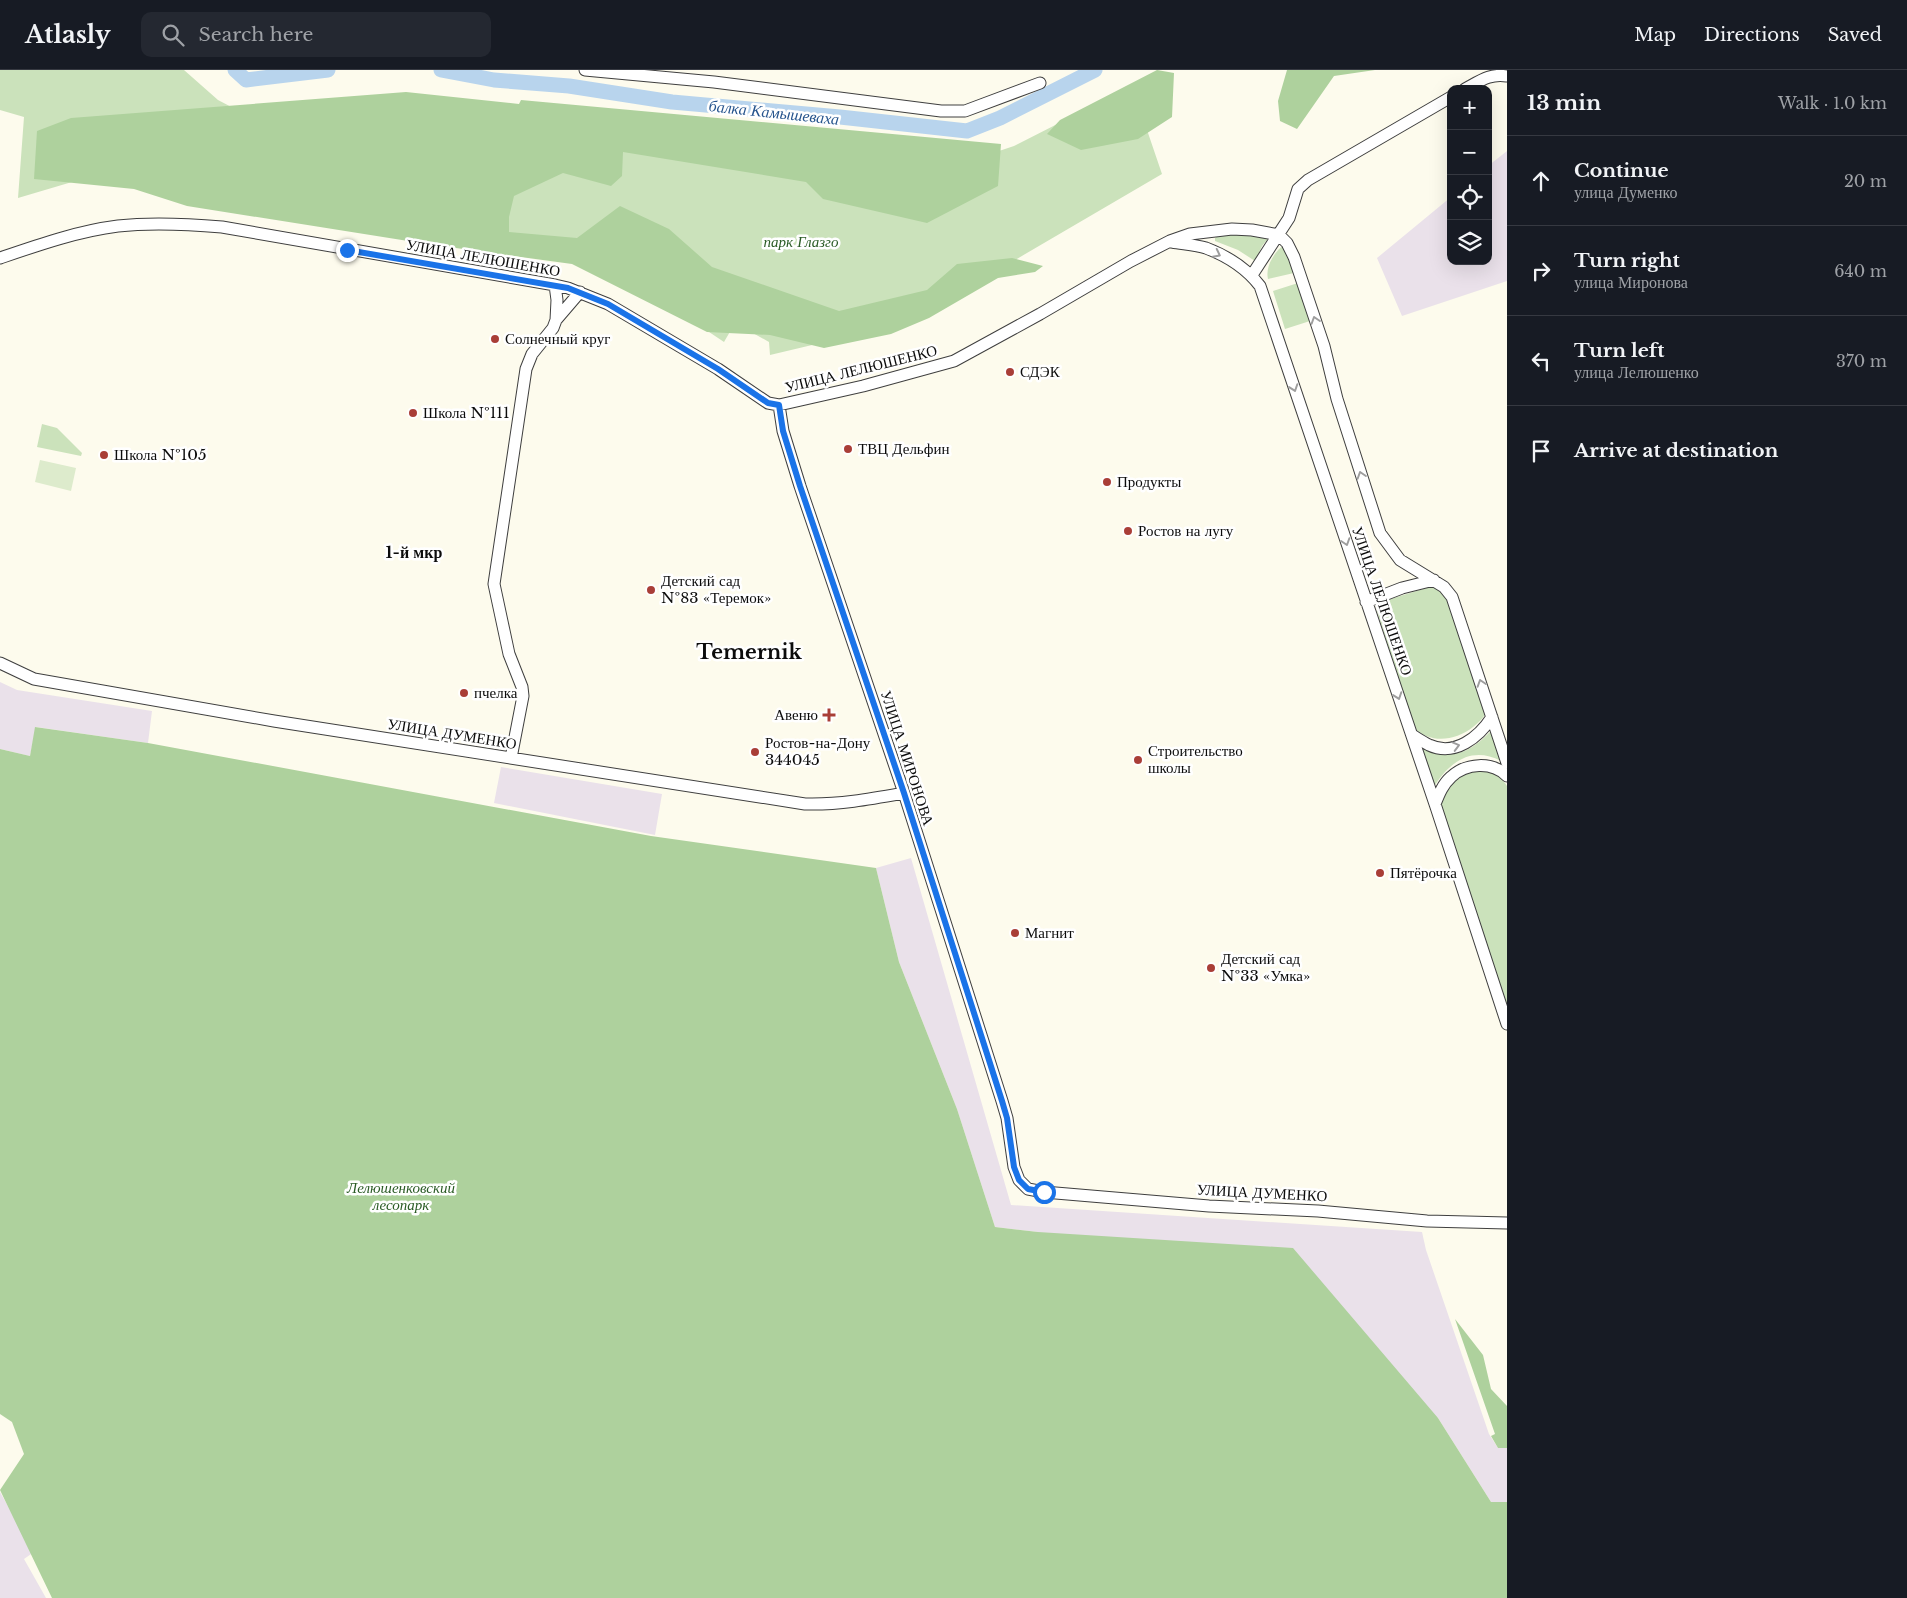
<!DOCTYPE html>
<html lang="en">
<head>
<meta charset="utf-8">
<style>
	body { margin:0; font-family:"Libre Baskerville",serif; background:#242831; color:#f1f3f6 }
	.controls { position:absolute; right:15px; top:15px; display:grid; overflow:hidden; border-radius:10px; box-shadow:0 5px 20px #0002 }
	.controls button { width:45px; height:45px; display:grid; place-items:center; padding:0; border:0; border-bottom:1px solid #363941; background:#171b24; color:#f1f3f6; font:25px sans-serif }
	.stop { position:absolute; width:15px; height:15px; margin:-11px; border:4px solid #1a73e8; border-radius:50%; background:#fff }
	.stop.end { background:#1a73e8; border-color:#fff; box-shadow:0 1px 5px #0008 }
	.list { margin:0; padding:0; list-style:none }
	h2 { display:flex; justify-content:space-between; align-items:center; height:65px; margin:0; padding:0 20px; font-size:21px }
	h2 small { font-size:16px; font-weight:400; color:#9ea1a6 }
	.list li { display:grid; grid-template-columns:32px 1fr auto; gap:15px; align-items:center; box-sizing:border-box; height:90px; padding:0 20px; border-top:1px solid #363941 }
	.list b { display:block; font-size:19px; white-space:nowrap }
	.list p { margin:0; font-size:16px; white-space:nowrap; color:#9ea1a6 }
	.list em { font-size:16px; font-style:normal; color:#9ea1a6 }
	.icon { flex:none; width:28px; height:28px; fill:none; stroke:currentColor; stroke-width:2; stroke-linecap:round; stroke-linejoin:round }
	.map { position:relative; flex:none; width:1507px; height:1528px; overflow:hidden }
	header { display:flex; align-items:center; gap:30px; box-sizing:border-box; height:70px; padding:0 25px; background:#171b24; border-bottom:1px solid #363941 }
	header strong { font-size:24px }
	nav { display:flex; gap:28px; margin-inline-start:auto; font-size:18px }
	.search { width:350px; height:45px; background:#242831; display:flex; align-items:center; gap:12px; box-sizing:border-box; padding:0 18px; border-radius:10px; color:#9ea1a6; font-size:19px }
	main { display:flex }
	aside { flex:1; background:#171b24 }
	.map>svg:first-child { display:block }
	.industrial { fill:#eae1ea }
	.green { fill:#cbe2bb }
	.forest { fill:#aed19d }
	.pitch { fill:#ddebcc }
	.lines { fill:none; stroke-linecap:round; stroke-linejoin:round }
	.river { stroke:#b8d4ed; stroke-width:15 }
	.minor-casing { stroke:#3f3f3f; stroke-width:13 }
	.minor { stroke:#fff; stroke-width:11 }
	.oneway { stroke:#9e9e9e }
	.route { stroke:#1a73e8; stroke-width:6 }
	.poi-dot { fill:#a93e37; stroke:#fff; stroke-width:2 }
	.labels { text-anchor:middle; stroke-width:5; stroke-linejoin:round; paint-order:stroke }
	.park-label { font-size:15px; font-style:italic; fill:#2a5b25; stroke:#fff }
	.street-label { font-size:15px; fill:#0c0c0c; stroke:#fff }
	.poi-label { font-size:15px; fill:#0c0c0c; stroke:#fff; text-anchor:start }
	.water-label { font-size:16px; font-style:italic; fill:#26548d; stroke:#fff }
	.neighbourhood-label { font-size:16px; font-weight:bold; fill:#0c0c0c; stroke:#fff }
	.district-label { font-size:20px; font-weight:bold; fill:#0c0c0c; stroke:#fff }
</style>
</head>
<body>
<header>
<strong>Atlasly</strong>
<div class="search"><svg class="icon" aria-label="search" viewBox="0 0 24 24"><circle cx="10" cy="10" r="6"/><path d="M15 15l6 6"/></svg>Search here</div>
<nav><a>Map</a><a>Directions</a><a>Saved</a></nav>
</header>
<main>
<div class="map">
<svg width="1507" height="1528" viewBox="0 0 1507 1528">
	<rect width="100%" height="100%" fill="#fdfbed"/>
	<path class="industrial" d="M1507,81V211L1402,246L1377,188L1451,127V191H1488V96Z
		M0,612L17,620L152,641L148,673L36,657L30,686L0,679Z
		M501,697L662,724L655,765L494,733Z
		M911,788L1011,1135L1422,1162L1426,1180L1489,1364L1498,1378H1507V1432H1491L1438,1348L1038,1162L995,1157L957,1039L899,892L876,798Z
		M0,1422L34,1482L24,1489L46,1528H0Z"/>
	<path class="green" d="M0,0H184L218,30L239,41L990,84L1014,76L1132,16L1162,104L909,252L770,285L769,272L735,253L724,272L591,183L109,101L18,128L24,47L0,40Z
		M1219,165H1265L1270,166L1262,176L1255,191L1238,180L1215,171V168Z
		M1284,175L1294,203L1268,209C1265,197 1274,182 1284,175Z
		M1298,213L1310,251L1285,259L1273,221Z
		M42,354L57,358L82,383L81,386L37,377Z
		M1433,516L1437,517L1449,529L1486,642C1484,648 1478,653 1473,657C1455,671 1431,674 1414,658L1377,541L1387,530Z
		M1492,660L1501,691C1470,675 1447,694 1432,720L1417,673C1448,692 1467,686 1492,660Z
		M1470,700C1485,701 1498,701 1507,716V938L1441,740C1442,717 1450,710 1470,700Z"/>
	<path class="forest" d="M1157,0L1174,3L1172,47L1138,69L1081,80L1047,64L1060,50Z
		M1287,0H1375L1334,6L1297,59L1280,51L1278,31Z
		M406,22L519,34L521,30L1001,74L998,116L927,153L823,129L806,112L623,82L622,106L611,116L563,103L514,126L509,147V162L577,168L620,136L669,159L712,197L839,241L927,220L957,194L1012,188L1043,196L1035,202L998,208L929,248L891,264L824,278L770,265L707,262L572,194L427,174L187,136L134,119L34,109L37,61L71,48Z
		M35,657L148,673L651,766L876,798L899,892L957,1039L995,1157L1038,1162L1293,1178L1438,1348L1491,1432H1507V1528H52L0,1420L24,1384L12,1352L0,1344V679L30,686Z
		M1455,1249L1483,1285L1491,1319L1507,1336V1378H1498L1491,1366L1495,1364Z"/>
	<path class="pitch" d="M40,390L76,398L71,421L35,412Z"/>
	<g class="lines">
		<path class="river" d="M235,0L246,10L328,0
			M441,0L494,10L569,16L672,32L840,47L967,61L1000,48L1095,0"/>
		<defs>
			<path id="minor" d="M585,0L714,12L941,41H965L1040,13
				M1465,19C1480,11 1490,3 1507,6
				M1172,172C1183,174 1196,175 1206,178C1227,186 1247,199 1260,216L1436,737L1507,954
				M0,188C38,175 78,161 118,156C152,152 188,154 222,157L555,215L568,218L608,234L718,299L768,333L779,335L863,316L954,291L1040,244L1131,191L1170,171L1190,164L1232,159L1252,160L1279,165L1287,173L1294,187L1324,276L1337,329L1380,463L1400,490L1444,517L1452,527L1507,693
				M1252,205L1289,148L1298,119L1308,110L1451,27
				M556,250L580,222
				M779,335L783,361L800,416L904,723L1002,1031L1007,1048L1014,1097L1019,1110L1028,1119L1044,1122L1209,1136L1318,1141L1427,1151L1507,1153
				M1366,532L1402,518L1434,510
				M0,593L34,609L274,651L805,734C839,735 871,729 904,723
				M1412,665C1417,668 1423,672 1429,675C1455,687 1479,667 1492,647
				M511,688L523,626L522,617L509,584L494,514L526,299L532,284L553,258L556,250L557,230L555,215
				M1435,734C1439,724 1443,714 1451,707C1466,693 1492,691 1507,706"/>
		</defs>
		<use href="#minor" class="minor-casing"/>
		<use href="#minor" class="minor"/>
	</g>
	<defs><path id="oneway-chevron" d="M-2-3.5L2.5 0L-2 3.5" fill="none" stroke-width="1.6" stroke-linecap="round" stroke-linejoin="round" transform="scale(1.25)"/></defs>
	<g class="oneway">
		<use href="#oneway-chevron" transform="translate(1217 184) rotate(27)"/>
		<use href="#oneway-chevron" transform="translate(1315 250) rotate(-108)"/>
		<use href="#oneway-chevron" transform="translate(1294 318) rotate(71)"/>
		<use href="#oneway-chevron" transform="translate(1361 405) rotate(-108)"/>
		<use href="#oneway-chevron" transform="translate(1346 472) rotate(72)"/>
		<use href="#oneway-chevron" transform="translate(1481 613) rotate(-108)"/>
		<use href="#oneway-chevron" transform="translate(1398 626) rotate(71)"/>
		<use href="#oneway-chevron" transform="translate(1456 676) rotate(-15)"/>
	</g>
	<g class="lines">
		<path class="route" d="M347,180L568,218L608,234L718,299L768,333L779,335L783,361L800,416L904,723L1002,1031L1007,1048L1014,1097L1019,1110L1028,1119L1044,1122"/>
	</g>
	<g class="poi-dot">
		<circle cx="495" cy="269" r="5"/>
		<circle cx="1010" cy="302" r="5"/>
		<circle cx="413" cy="343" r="5"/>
		<circle cx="848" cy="379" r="5"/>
		<circle cx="104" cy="385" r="5"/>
		<circle cx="1107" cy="412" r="5"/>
		<circle cx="1128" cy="461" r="5"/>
		<circle cx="651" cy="520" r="5"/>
		<circle cx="464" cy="623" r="5"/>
		<path d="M826.5 637.5h5v5h5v5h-5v5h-5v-5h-5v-5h5z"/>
		<circle cx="755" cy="682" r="5"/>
		<circle cx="1138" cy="690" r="5"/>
		<circle cx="1380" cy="803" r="5"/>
		<circle cx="1015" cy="863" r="5"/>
		<circle cx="1211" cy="898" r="5"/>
	</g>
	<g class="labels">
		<g class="park-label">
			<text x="801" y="177">парк Глазго</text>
			<text x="401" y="1123">Лелюшенковский<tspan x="401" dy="17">лесопарк</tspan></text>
		</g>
		<g class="street-label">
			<text transform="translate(483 188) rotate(10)" y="5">УЛИЦА ЛЕЛЮШЕНКО</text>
			<text transform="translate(861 299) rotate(-14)" y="5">УЛИЦА ЛЕЛЮШЕНКО</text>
			<text transform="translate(1382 531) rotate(71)" y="5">УЛИЦА ЛЕЛЮШЕНКО</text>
			<text transform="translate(452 664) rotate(9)" y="5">УЛИЦА ДУМЕНКО</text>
			<text transform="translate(907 688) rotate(72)" y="5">УЛИЦА МИРОНОВА</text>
			<text transform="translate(1262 1123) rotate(3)" y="5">УЛИЦА ДУМЕНКО</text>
		</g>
		<g class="poi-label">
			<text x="505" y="274">Солнечный круг</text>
			<text x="1020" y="307">СДЭК</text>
			<text x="423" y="348">Школа №111</text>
			<text x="858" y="384">ТВЦ Дельфин</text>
			<text x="114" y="390">Школа №105</text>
			<text x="1117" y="417">Продукты</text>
			<text x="1138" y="466">Ростов на лугу</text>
			<text x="661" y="516">Детский сад<tspan x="661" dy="17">№83 «Теремок»</tspan></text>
			<text x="474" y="628">пчелка</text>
			<text x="818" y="650" text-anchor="end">Авеню</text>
			<text x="765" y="678">Ростов-на-Дону<tspan x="765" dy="17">344045</tspan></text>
			<text x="1148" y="686">Строительство<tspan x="1148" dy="17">школы</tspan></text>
			<text x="1390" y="808">Пятёрочка</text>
			<text x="1025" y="868">Магнит</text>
			<text x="1221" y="894">Детский сад<tspan x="1221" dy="17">№33 «Умка»</tspan></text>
		</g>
		<g class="water-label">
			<text transform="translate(774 42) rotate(6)" y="6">балка Камышеваха</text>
		</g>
		<g class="neighbourhood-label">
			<text x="414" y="488">1-й мкр</text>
		</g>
		<g class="district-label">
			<text x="749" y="589">Temernik</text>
		</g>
	</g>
</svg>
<div class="controls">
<button>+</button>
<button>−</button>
<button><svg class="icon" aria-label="locate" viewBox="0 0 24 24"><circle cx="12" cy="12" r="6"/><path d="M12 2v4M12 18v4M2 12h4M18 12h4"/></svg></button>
<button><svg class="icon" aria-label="layers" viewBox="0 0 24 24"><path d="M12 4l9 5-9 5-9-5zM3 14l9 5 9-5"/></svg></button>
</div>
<div class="stop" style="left:1044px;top:1122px"></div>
<div class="stop end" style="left:347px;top:180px"></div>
</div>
<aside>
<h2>13 min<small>Walk · 1.0 km</small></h2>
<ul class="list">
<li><svg class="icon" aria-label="ahead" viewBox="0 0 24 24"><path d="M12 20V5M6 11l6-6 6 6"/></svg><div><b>Continue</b><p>улица Думенко</p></div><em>20 m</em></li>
<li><svg class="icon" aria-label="right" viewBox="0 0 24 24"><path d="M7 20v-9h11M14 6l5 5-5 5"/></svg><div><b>Turn right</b><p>улица Миронова</p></div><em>640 m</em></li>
<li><svg class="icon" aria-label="left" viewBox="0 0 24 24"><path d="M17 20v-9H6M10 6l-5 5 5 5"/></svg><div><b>Turn left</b><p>улица Лелюшенко</p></div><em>370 m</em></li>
<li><svg class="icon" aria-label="arrive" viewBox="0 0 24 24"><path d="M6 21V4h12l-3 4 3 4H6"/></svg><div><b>Arrive at destination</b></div></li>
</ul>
</aside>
</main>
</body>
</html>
